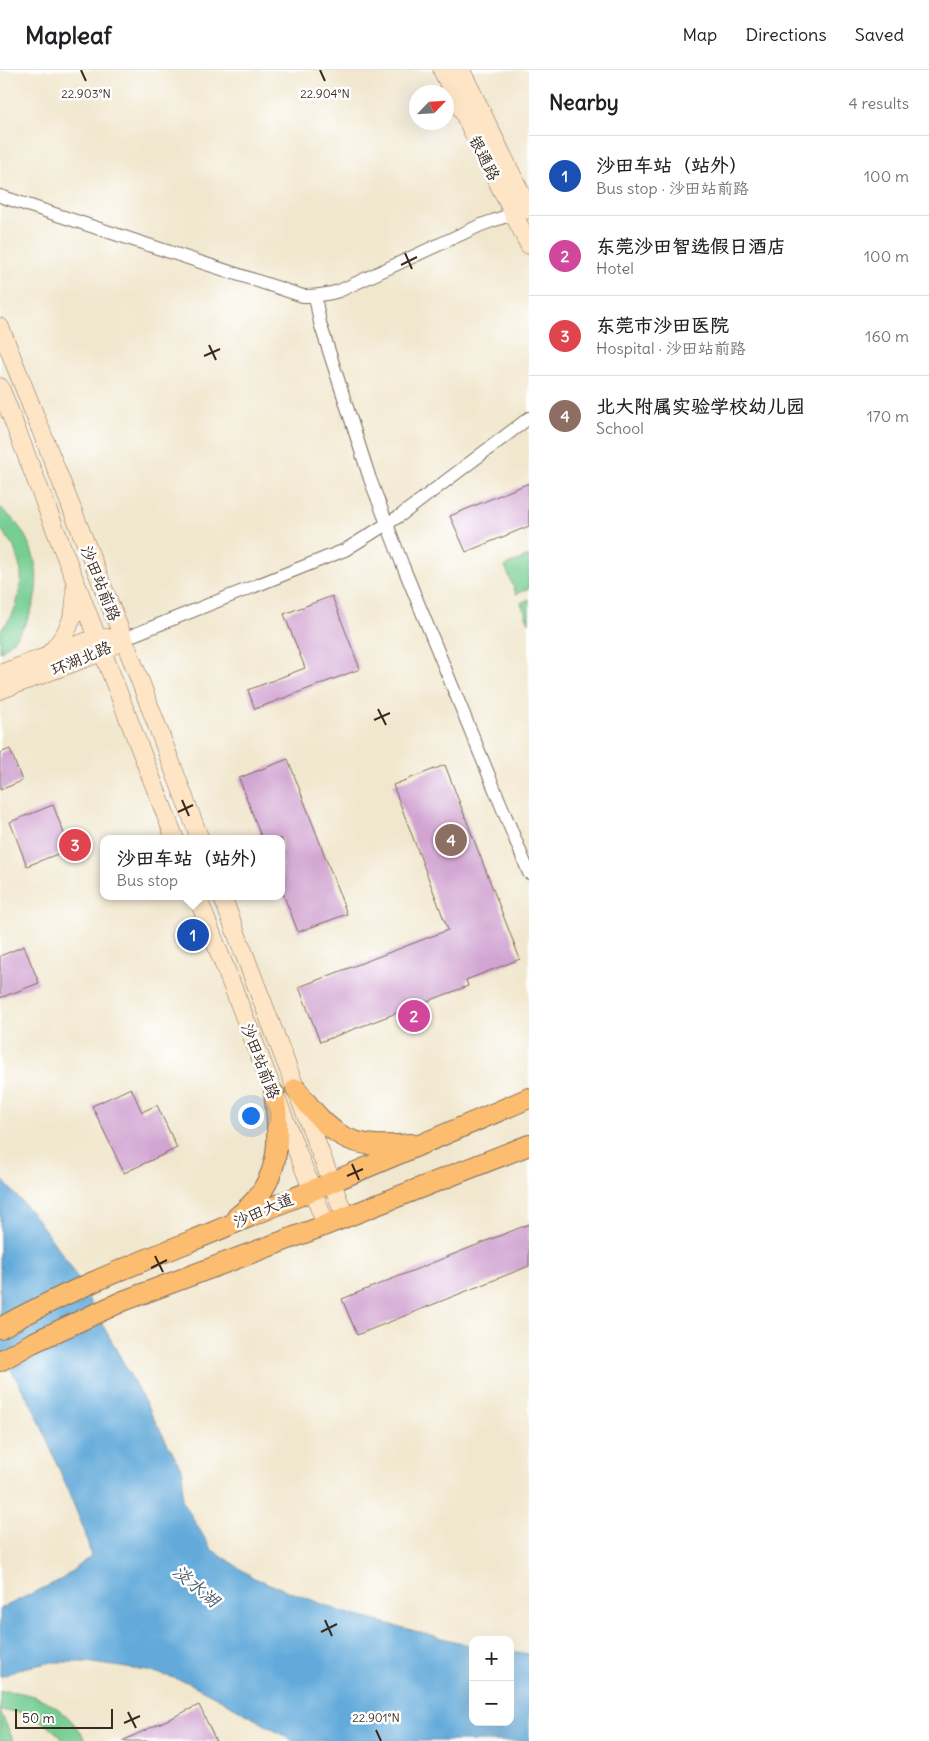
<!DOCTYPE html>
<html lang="en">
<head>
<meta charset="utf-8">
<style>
	body { margin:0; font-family:Delius,"LXGW WenKai TC",sans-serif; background:#f6f6f6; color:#202124 }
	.controls { position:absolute; right:15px; bottom:15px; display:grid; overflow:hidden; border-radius:10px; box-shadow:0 5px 20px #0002 }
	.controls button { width:45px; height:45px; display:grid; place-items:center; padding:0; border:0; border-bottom:1px solid #e0e0e0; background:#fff; color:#202124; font:25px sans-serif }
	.compass { position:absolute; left:409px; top:15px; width:45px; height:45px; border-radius:50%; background:#fff; box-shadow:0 5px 20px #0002; rotate:65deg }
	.scale { position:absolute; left:15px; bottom:12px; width:98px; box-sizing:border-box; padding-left:5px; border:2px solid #3b2a1e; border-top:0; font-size:14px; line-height:18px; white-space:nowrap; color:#3b2a1e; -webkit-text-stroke:4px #fff; paint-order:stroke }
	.you { position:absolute; left:250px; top:1045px; width:18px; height:18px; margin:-12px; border:4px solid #fff; border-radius:50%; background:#1a73e8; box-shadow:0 0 0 8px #1a73e833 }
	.badge { display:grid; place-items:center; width:32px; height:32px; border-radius:50%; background:#c8321e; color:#fff; font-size:16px; font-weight:700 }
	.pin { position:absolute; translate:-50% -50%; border:2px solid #fff; box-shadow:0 1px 5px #0006 }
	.popup { position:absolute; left:100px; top:765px; width:185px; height:65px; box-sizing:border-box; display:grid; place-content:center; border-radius:10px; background:#fff; filter:drop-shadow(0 1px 4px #0005); font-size:16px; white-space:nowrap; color:#757577 }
	.popup b { font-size:19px; color:#202124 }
	.popup::after { content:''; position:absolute; left:50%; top:100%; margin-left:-10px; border:10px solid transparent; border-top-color:#fff }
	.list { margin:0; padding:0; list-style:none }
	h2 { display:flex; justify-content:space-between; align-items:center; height:65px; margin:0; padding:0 20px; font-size:21px }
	h2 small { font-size:16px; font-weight:400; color:#757577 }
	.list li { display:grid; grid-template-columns:32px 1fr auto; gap:15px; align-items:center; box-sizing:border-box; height:80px; padding:0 20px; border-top:1px solid #e0e0e0 }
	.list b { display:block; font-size:19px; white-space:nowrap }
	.list p { margin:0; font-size:16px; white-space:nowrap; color:#757577 }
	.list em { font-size:16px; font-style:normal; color:#757577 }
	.map { position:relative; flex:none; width:529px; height:1671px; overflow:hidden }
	header { display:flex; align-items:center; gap:30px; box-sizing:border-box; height:70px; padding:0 25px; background:#fff; border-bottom:1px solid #e0e0e0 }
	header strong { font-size:24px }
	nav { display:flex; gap:28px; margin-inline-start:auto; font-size:18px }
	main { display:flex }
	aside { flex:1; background:#fff }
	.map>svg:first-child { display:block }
	.green { fill:#76ce93; stroke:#587c58 }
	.water { fill:#64aada; stroke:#506a7c }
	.building { fill:#d1a4d1 }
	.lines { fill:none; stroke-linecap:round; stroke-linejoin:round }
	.street-casing { stroke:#7b6c5c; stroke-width:14 }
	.secondary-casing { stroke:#7b6c5c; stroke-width:19 }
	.primary-casing { stroke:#7b6c5c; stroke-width:22 }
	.street { stroke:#fff; stroke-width:12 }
	.secondary { stroke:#fee5c5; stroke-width:18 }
	.primary { stroke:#fcbd6f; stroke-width:20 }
	.ticks { fill:none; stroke:#3b2a1e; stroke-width:2 }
	.labels { text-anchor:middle; stroke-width:5; stroke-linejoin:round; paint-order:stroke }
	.street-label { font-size:16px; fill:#3b2a1e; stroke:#fff }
	.water-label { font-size:18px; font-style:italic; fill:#4b5d69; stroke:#fff }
	.ticks-label { font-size:12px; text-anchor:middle; fill:#3b2a1e; stroke:#fff; stroke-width:5; stroke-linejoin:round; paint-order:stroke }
</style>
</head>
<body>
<header>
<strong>Mapleaf</strong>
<nav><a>Map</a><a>Directions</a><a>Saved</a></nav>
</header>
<main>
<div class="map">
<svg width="529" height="1671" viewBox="0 0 529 1671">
	<rect width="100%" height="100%" fill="#fff"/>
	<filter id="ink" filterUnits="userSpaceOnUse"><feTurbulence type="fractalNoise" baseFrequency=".02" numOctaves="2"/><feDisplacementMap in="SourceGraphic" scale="10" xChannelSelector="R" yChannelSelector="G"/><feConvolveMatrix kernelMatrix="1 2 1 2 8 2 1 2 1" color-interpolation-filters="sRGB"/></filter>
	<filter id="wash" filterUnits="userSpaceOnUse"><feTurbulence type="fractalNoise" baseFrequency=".0096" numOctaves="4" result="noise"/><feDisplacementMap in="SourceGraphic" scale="20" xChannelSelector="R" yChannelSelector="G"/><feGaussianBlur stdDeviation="1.12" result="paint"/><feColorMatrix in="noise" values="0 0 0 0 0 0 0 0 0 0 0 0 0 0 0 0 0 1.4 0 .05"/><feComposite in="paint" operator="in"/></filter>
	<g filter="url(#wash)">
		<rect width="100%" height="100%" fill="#f1e7ce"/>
		<path class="green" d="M0,437C11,447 21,457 27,470C47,508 35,557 0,582V561L11,547L16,537L21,513V501L14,477L0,458Z
			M529,486V518L516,524L505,496Z
			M529,529V553L521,533Z
			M0,1621C38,1621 67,1638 86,1671H64C47,1651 26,1640 0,1641Z
			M0,1641L14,1671H0Z"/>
		<path class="water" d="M0,1107L37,1149L70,1195L183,1402L182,1430L211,1479L254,1508L346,1543L473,1576V1652H510V1581L529,1584V1671H293L220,1629L187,1612L154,1602L87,1592H53L23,1598L0,1607V1539L62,1509L91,1486L85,1462L36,1343L0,1281Z"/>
		<g id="blocks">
			<path class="building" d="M529,413V456L466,482L450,446Z
				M332,526L360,599L255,639L248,620L305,598L284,544Z
				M10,679L22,711L0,720V683Z
				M288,689L347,844L298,862L282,821V769H262L239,708Z
				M445,695L520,889L466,910L468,916L320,972L299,917L448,860L393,715Z
				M53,735L70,779L27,796L10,752Z
				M24,876L39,913L0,928V886Z
				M131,1018L142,1042L157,1035L177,1078L124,1103L92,1036Z
				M529,1154V1196L357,1265L342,1229Z
				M199,1635L216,1671H122Z"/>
		</g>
	</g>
	<g filter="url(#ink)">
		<use href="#blocks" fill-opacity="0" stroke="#7b6c5c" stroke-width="1"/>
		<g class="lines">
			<defs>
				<path id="street" d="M0,126L303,226C317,226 326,225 339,221L481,155L521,141
					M315,226L320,253L370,409L403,496L529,803
					M123,569L345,480L401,445L529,348"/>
				<path id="secondary" d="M442,0L529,175
					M461,0L529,140
					M0,257L137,603L200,769
					M0,317L175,769
					M49,584C66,567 77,545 75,520
					M0,604L96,568H108
					M0,620L102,582L123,569
					M197,826L326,1155
					M222,826L345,1147"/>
				<path id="primary" d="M296,1019C332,1067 349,1080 411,1074
					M237,1147C281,1114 281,1072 274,1023
					M0,1258C68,1220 140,1192 211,1163C317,1118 424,1074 529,1028
					M0,1291L32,1273L123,1231L326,1155L529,1075"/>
			</defs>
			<use href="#street" class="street-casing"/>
			<use href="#secondary" class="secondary-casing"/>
			<use href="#primary" class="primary-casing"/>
			<use href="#street" class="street"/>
			<use href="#secondary" class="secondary"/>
			<use href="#primary" class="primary"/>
		</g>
	</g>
	<path class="ticks" d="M81,0L86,11M320,0L325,11M405,183L412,199M401,195L417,187M209,275L216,290M204,286L220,279M378,639L386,655M374,650L390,643M182,730L189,746M178,742L193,735M352,1094L359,1110M347,1106L363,1099M155,1186L163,1202M151,1198L167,1190M325,1550L332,1566M321,1562L337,1554M128,1642L136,1658M124,1653L140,1646M376,1660L381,1671"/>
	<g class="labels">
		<g class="street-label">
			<text transform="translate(485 88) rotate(63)" y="6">银通路</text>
			<text transform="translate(101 513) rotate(68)" y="6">沙田站前路</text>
			<text transform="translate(81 588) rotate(-23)" y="6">环湖北路</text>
			<text transform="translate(261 991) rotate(69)" y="6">沙田站前路</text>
			<text transform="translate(263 1140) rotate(-23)" y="6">沙田大道</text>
		</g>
		<g class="water-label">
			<text transform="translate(196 1516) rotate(40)" y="6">淡水湖</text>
		</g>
	</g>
	<g class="ticks-label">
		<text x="86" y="28">22.903°N</text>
		<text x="325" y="28">22.904°N</text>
		<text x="376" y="1652">22.901°N</text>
	</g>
</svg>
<div class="controls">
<button>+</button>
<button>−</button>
</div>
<svg class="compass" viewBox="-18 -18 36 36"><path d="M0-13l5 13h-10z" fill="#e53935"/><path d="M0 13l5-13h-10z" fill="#757577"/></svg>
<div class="scale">50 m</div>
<div class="you"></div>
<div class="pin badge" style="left:193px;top:865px;background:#1a4fb4">1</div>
<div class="popup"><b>沙田车站（站外）</b>Bus stop</div>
<div class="pin badge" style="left:414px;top:946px;background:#d1479c">2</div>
<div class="pin badge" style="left:75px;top:775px;background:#e0444e">3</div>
<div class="pin badge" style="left:451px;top:770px;background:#8d6e63">4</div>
</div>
<aside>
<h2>Nearby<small>4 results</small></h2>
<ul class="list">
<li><span class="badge" style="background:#1a4fb4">1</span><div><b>沙田车站（站外）</b><p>Bus stop · 沙田站前路</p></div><em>100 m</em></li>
<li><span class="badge" style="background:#d1479c">2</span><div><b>东莞沙田智选假日酒店</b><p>Hotel</p></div><em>100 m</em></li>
<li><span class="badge" style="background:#e0444e">3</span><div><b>东莞市沙田医院</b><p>Hospital · 沙田站前路</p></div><em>160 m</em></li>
<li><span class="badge" style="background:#8d6e63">4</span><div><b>北大附属实验学校幼儿园</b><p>School</p></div><em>170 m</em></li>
</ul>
</aside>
</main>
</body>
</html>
